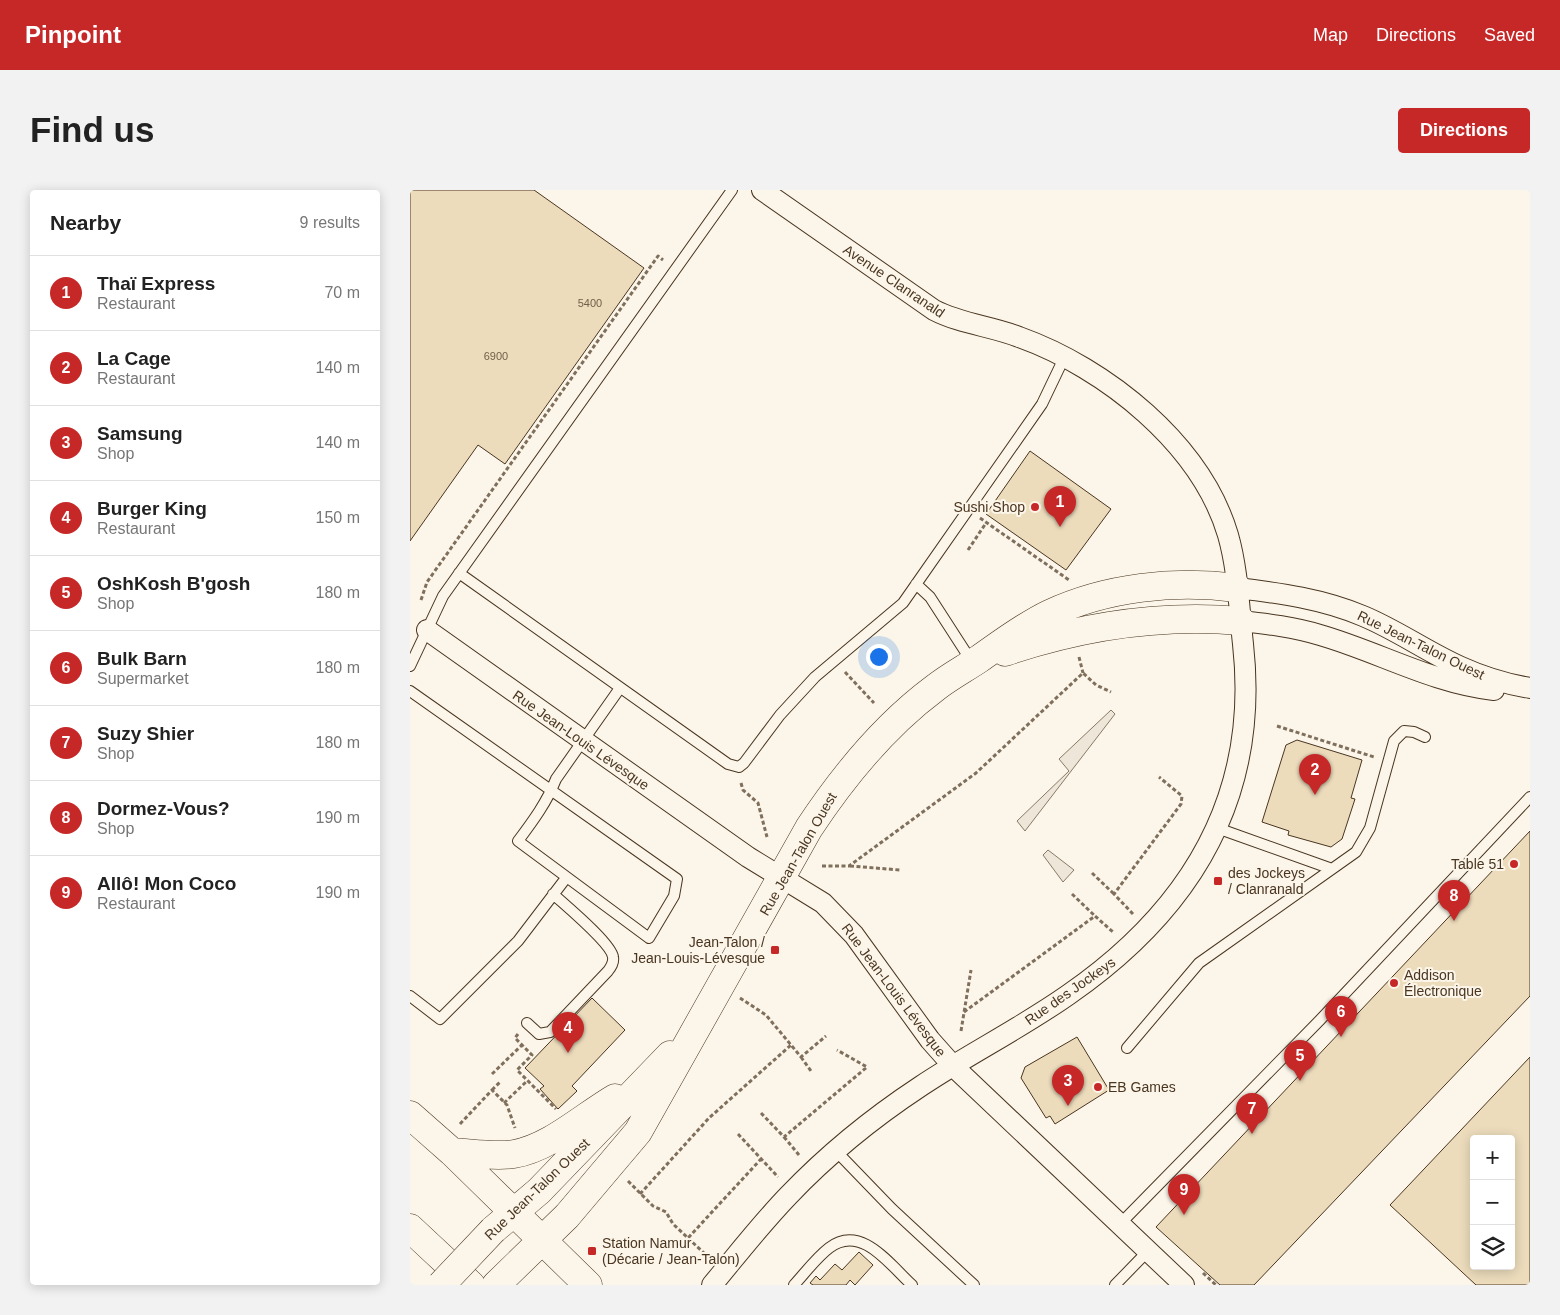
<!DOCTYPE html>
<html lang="en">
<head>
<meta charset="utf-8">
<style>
	body { margin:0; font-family:Helvetica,sans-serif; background:#f2f2f2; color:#222 }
	.controls { position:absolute; right:15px; bottom:15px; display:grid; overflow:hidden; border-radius:5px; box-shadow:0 2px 12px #0003 }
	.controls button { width:45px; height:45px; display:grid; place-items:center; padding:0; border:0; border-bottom:1px solid #e0e0e0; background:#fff; color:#222; font:25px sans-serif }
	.you { position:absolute; left:468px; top:466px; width:18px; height:18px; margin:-12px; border:4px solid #fff; border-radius:50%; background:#1a73e8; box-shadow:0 0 0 8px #1a73e833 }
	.badge { display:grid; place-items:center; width:32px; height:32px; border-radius:50%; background:#c62828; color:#fff; font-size:16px; font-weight:700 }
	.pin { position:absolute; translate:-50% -41px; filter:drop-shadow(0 1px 2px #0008) }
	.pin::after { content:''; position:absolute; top:26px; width:18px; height:15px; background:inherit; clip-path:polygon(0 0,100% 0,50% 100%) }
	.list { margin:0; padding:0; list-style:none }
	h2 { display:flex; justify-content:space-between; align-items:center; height:65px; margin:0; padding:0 20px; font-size:21px }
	h2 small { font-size:16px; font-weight:400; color:#767676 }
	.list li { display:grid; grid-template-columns:32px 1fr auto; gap:15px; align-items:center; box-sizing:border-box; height:75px; padding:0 20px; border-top:1px solid #e0e0e0 }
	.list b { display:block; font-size:19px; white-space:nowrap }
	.list p { margin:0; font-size:16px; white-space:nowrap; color:#767676 }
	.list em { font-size:16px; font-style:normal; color:#767676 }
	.icon { flex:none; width:28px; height:28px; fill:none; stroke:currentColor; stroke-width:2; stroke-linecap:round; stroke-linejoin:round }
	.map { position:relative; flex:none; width:1120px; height:1095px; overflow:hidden; border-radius:5px }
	header { display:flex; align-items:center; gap:30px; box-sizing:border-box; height:70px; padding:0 25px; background:#c62828; color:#fff }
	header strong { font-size:24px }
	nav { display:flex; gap:28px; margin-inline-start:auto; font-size:18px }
	.intro { display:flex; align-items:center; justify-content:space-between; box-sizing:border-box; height:120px; padding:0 30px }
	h1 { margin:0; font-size:35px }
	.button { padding:12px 22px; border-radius:5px; background:#c62828; color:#fff; font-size:18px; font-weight:700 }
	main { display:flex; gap:30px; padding:0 30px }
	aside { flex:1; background:#fff; border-radius:5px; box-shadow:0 2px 12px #0003 }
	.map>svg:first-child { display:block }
	.green { fill:#ede6d9; stroke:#887966 }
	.building { fill:#ecdcbc; stroke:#4a3520; fill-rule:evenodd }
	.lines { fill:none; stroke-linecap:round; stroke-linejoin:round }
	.lane-casing { stroke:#4a3520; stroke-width:12 }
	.street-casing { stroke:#4a3520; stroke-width:22 }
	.secondary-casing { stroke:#4a3520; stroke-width:29 }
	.highway-casing { stroke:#4a3520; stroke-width:29 }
	.path { stroke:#7f6f5c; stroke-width:3; stroke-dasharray:4 2.5; stroke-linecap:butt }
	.lane { stroke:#fbf6e9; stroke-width:10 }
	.street { stroke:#fbf6e9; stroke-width:20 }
	.secondary { stroke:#fbf6e9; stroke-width:28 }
	.highway { stroke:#fbf6e9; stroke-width:28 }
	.secondary-bridge-casing { stroke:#4a3520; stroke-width:29; stroke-linecap:butt }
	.secondary-bridge { stroke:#fbf6e9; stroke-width:28 }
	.poi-dot { fill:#c62828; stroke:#fbf6e9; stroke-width:2 }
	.labels { text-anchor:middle; stroke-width:4; stroke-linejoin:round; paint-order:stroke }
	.number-label { font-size:11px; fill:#725f47 }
	.street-label { font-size:14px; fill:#4a3520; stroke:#fbf6e9 }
	.poi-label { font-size:14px; fill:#4a3520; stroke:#fbf6e9; text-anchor:start }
</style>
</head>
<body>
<header>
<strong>Pinpoint</strong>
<nav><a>Map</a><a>Directions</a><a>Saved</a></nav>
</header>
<div class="intro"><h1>Find us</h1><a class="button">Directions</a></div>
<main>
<aside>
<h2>Nearby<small>9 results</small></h2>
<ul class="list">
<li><span class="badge">1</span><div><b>Thaï Express</b><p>Restaurant</p></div><em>70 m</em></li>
<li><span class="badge">2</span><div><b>La Cage</b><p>Restaurant</p></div><em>140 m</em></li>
<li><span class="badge">3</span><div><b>Samsung</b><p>Shop</p></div><em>140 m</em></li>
<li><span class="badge">4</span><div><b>Burger King</b><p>Restaurant</p></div><em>150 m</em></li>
<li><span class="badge">5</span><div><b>OshKosh B'gosh</b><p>Shop</p></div><em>180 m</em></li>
<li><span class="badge">6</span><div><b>Bulk Barn</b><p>Supermarket</p></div><em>180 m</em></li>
<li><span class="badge">7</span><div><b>Suzy Shier</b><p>Shop</p></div><em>180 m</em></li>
<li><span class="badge">8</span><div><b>Dormez-Vous?</b><p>Shop</p></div><em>190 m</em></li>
<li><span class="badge">9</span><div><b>Allô! Mon Coco</b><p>Restaurant</p></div><em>190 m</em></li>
</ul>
</aside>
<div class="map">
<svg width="1120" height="1095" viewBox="0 0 1120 1095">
	<rect width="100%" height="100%" fill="#fbf6e9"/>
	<path class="green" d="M701,520L705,524L615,641L607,631L659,581L649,569Z
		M638,660L664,680L653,692L633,665Z"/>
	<path class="building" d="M0,0H124L234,78L95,274L68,255L0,351Z
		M620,261L701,319L656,380L576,324Z
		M887,550L952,570L941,608L945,609L932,649L921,657L878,645L879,641L852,632L876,555Z
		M1120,641V806L844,1095H810L746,1037Z
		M182,808L215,840L162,896L167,901L148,919L130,899L134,896L115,878Z
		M667,847L699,900L645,934L640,926L636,928L611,888L615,877Z
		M1120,867V1095H1066L980,1015ZM1064,949H1101V1076H1064Z
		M449,1062L463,1075L445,1095L440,1090L436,1095H403L400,1093L406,1086L410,1090L425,1074L432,1080Z"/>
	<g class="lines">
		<defs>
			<path id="lane" d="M49,383L318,574L329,577L334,573L370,525L405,487L493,413L632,214L654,168
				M506,394L520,407L562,472
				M0,476L33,406L322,0
				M0,501L267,689L264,706L239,748L108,651C123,631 137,612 146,589L210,498
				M807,638L922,679
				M0,806L30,829L108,751L156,688
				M117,833L129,844L140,842L198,781C201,777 204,773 203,767C201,753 155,715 143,704
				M717,858L789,773L946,662L960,638L984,551L994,541L1004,542L1015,547
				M426,961L482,1019L564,1095
				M710,1034L910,830L1120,607
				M384,1095C395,1083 406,1068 419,1058C451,1033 480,1075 502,1095
				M705,1095L738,1061"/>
			<path id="street" d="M827,398C870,403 913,409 953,426C987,440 1017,462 1051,477C1073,487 1096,494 1120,498
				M831,431C858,434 884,437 910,445C969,462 1022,493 1084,500
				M17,440L338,667L413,713L444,745L520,850L544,877L774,1095
				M302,1095C327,1065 351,1034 378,1006C417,965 464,927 511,896C559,864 611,838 658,805C781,720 850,606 833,454C829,418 828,380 818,345C791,254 696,178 609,147C581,136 551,134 524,120L352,0"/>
			<path id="secondary" d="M595,462C672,436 750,424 831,431
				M0,925L42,962L178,1095
				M42,962C62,963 84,967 104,964C140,958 174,926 205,908
				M83,1040L129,1001L260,865
				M86,1095L157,1026L228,942L399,638C434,585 474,536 525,498C539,487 554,479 569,469C592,453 614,436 639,424C697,397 764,390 827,398"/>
			<path id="highway" d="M0,1038L61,1095"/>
		</defs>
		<use href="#lane" class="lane-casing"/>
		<use href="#street" class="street-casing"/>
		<use href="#secondary" class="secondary-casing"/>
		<use href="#highway" class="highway-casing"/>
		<path class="path" d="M570,328L659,390
			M558,360L576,333
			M11,410L17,392L248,66L253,70
			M669,467L673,483
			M435,482L464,513
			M867,536L964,567
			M331,593L333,600L348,613L357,647
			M412,676H439L566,583L673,483L686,495L701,502
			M440,676L490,680
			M682,683L704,704
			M662,704L685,726
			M723,724L704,704L771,614L772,606L749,587
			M330,808L356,825L391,867L416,846
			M554,822L685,726L703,742
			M551,841L561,780
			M108,844L105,848L122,865L107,880L146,919
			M391,867L401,881
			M82,884L112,855
			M82,900L90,892
			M94,913L117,891
			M351,923L374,947L457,877L427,860
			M50,934L82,900L97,915L105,938
			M328,944L368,987
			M374,947L389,965
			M218,991L243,1016L256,1022L263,1034L278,1048L351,969
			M230,1004L299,928L381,855
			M278,1048L298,1067
			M793,1083L806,1095"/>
		<use href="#lane" class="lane"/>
		<use href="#street" class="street"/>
		<use href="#secondary" class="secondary"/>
		<use href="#highway" class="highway"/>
		<defs>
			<path id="secondary-bridge" d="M31,1095L83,1040"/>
		</defs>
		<use href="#secondary-bridge" class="secondary-bridge-casing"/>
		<use href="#secondary-bridge" class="secondary-bridge"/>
	</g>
	<g class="poi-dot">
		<circle cx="625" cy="317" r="5"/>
		<circle cx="1104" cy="674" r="5"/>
		<rect x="803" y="686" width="10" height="10" rx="2.5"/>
		<rect x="360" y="755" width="10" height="10" rx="2.5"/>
		<circle cx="984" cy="793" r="5"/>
		<circle cx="688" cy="897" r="5"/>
		<rect x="177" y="1056" width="10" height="10" rx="2.5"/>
	</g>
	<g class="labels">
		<g class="number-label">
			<text x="180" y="117">5400</text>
			<text x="86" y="170">6900</text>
		</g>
		<g class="street-label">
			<text transform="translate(484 91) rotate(34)" y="5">Avenue Clanranald</text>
			<text transform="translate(1011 455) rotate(26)" y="5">Rue Jean-Talon Ouest</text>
			<text transform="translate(171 550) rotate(35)" y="5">Rue Jean-Louis Lévesque</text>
			<text transform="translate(388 664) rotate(-60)" y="5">Rue Jean-Talon Ouest</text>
			<text transform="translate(484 800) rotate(53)" y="5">Rue Jean-Louis Lévesque</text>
			<text transform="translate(660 801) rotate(-35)" y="5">Rue des Jockeys</text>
			<text transform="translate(127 999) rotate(-44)" y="5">Rue Jean-Talon Ouest</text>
		</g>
		<g class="poi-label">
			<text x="615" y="322" text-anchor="end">Sushi Shop</text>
			<text x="1094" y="679" text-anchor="end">Table 51</text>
			<text x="818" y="688">des Jockeys<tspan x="818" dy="16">/ Clanranald</tspan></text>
			<text x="355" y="757" text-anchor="end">Jean-Talon /<tspan x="355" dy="16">Jean-Louis-Lévesque</tspan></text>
			<text x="994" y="790">Addison<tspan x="994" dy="16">Électronique</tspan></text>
			<text x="698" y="902">EB Games</text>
			<text x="192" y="1058">Station Namur<tspan x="192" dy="16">(Décarie / Jean-Talon)</tspan></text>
		</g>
	</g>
</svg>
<div class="controls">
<button>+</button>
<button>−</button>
<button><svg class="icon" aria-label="layers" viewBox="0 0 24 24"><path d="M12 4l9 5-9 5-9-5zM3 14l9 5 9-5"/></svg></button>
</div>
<div class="you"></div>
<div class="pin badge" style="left:650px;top:337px">1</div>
<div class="pin badge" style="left:905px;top:605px">2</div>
<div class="pin badge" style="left:658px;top:916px">3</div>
<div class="pin badge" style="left:158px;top:863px">4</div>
<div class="pin badge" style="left:890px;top:891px">5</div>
<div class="pin badge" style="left:931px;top:847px">6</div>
<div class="pin badge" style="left:842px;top:944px">7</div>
<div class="pin badge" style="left:1044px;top:731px">8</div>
<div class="pin badge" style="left:774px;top:1025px">9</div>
</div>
</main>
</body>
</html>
